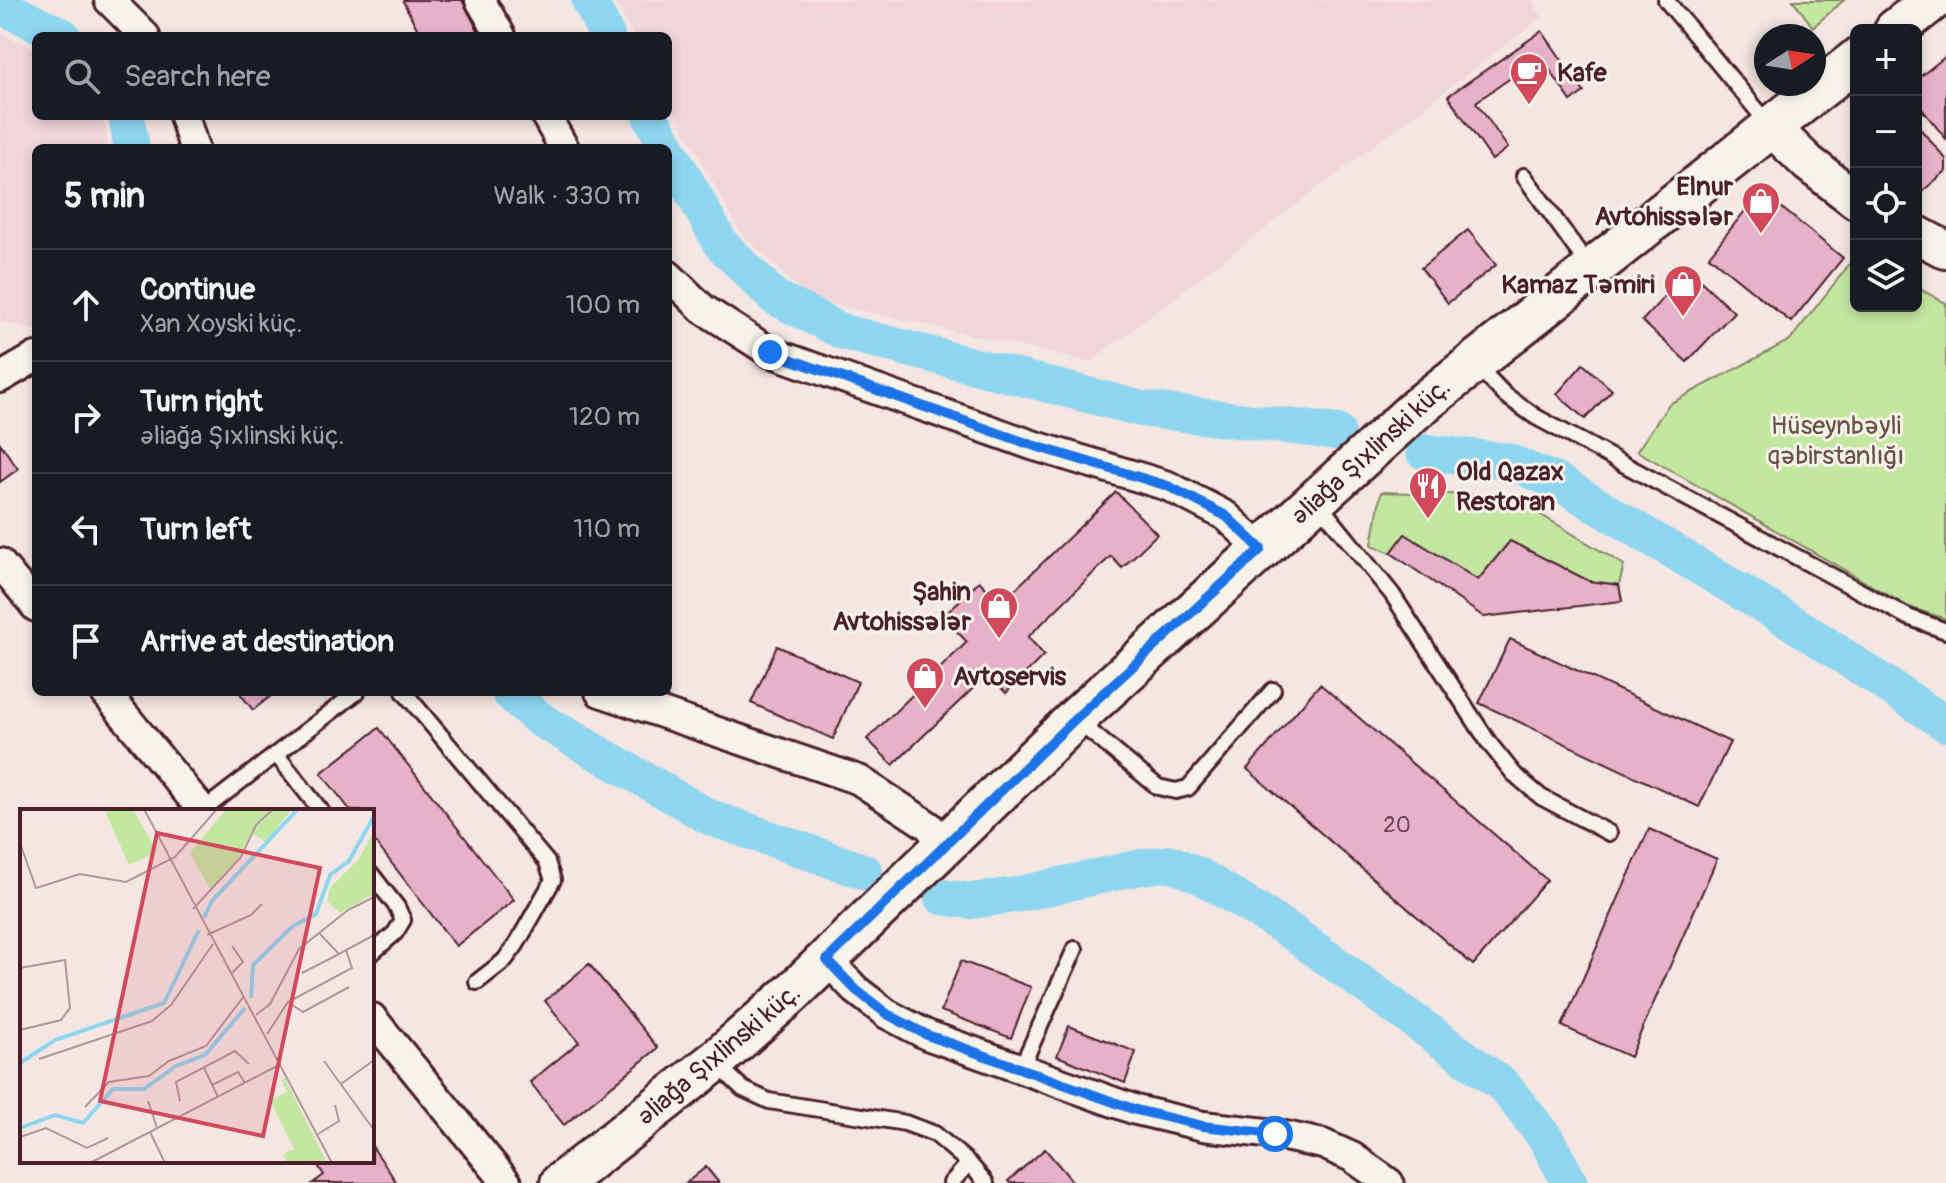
<!DOCTYPE html>
<html lang="en">
<head>
<meta charset="utf-8">
<style>
	body { margin:0; font-family:Pangolin,sans-serif; background:#20242c; color:#f1f3f6 }
	.controls { position:absolute; right:24px; top:24px; display:grid; overflow:hidden; border-radius:12px; box-shadow:0 4px 12px #0003 }
	.controls button { width:72px; height:72px; display:grid; place-items:center; padding:0; border:0; border-bottom:2px solid #363941; background:#171b24; color:#f1f3f6; font:40px sans-serif }
	.compass { position:absolute; left:1754px; top:24px; width:72px; height:72px; border-radius:50%; background:#171b24; box-shadow:0 4px 12px #0003; rotate:78deg }
	.stop { position:absolute; width:24px; height:24px; margin:-18px; border:6px solid #1a73e8; border-radius:50%; background:#fff }
	.stop.end { background:#1a73e8; border-color:#fff; box-shadow:0 2px 8px #0008 }
	.list { margin:0; padding:0; list-style:none }
	h2 { display:flex; justify-content:space-between; align-items:center; height:104px; margin:0; padding:0 32px; font-size:34px }
	h2 small { font-size:26px; font-weight:400; color:#9ea1a6 }
	.list li { display:grid; grid-template-columns:52px 1fr auto; gap:24px; align-items:center; box-sizing:border-box; height:112px; padding:0 32px; border-top:2px solid #363941 }
	.list b { display:block; font-size:30px; white-space:nowrap }
	.list p { margin:0; font-size:26px; white-space:nowrap; color:#9ea1a6 }
	.list em { font-size:26px; font-style:normal; color:#9ea1a6 }
	.icon { flex:none; width:44px; height:44px; fill:none; stroke:currentColor; stroke-width:2; stroke-linecap:round; stroke-linejoin:round }
	.map { position:relative; flex:none; width:1946px; height:1183px; overflow:hidden }
	.search { position:absolute; background:#171b24; box-shadow:0 4px 12px #0003; left:32px; top:32px; width:640px; height:88px; display:flex; align-items:center; gap:20px; box-sizing:border-box; padding:0 28px; border-radius:12px; color:#9ea1a6; font-size:30px }
	.panel { position:absolute; background:#171b24; box-shadow:0 4px 12px #0003; left:32px; top:144px; width:640px; height:552px; border-radius:12px }
	.map>svg:first-child { display:block }
	.built { fill:#f0d6da }
	.green { fill:#c3e7a1; stroke:#868366; stroke-width:2 }
	.lines { fill:none; stroke-linecap:round; stroke-linejoin:round }
	.canal { stroke:#8ed5f0; stroke-width:36 }
	.building { fill:#e7b1c9; stroke:#4a1f2b; stroke-width:2 }
	.service-casing { stroke:#4a1f2b; stroke-width:20 }
	.minor-casing { stroke:#4a1f2b; stroke-width:34 }
	.tertiary-casing { stroke:#4a1f2b; stroke-width:42 }
	.secondary-casing { stroke:#4a1f2b; stroke-width:46 }
	.service { stroke:#f7f3e8; stroke-width:14 }
	.minor { stroke:#f7f3e8; stroke-width:28 }
	.tertiary { stroke:#f7f3e8; stroke-width:36 }
	.secondary { stroke:#f7f3e8; stroke-width:40 }
	.route { stroke:#1a73e8; stroke-width:10 }
	.labels { text-anchor:middle; stroke-width:6; stroke-linejoin:round; paint-order:stroke }
	.number-label { font-size:22px; fill:#714452 }
	.poi-label { font-size:26px; font-weight:bold; fill:#4a1f2b; stroke:#f7f3e8; text-anchor:start }
	.park-label { font-size:26px; fill:#685148; stroke:#f7f3e8 }
	.street-label { font-size:26px; fill:#4a1f2b; stroke:#f7f3e8 }
	.inset-river { fill:none; stroke:#8ed5f0; stroke-width:4 }
	.inset-road { fill:none; stroke:#b09699; stroke-width:2 }
	.view { fill:#d1495b; fill-opacity:0.15; stroke:#d1495b; stroke-width:4 }
	.inset-edge { fill:none; stroke:#4a1f2b; stroke-width:4 }
</style>
</head>
<body>
<div class="map">
<svg width="1946" height="1183" viewBox="0 0 1946 1183">
	<rect width="100%" height="100%" fill="#f4e6e2"/>
	<filter id="ink" filterUnits="userSpaceOnUse"><feTurbulence type="fractalNoise" baseFrequency=".0125" numOctaves="2"/><feDisplacementMap in="SourceGraphic" scale="16" xChannelSelector="R" yChannelSelector="G"/><feConvolveMatrix kernelMatrix="1 2 1 2 8 2 1 2 1" color-interpolation-filters="sRGB"/></filter>
	<g filter="url(#ink)">
		<path class="built" d="M614,0H1531L1542,17L1090,362L810,299L740,232L668,99V36H634Z
			M0,33L36,49V116H98L107,130V148H36V330L0,322Z"/>
		<path class="green" d="M1793,0H1844L1813,27Z
			M1856,256V306H1916V287L1946,303V619L1909,607L1637,451L1669,404L1790,340Z
			M1381,492L1510,496L1624,565L1619,585L1589,581L1510,541L1478,580L1405,534L1391,553L1372,545Z"/>
		<g class="lines">
			<path class="canal" d="M589,0L607,36
				M0,6L63,36
				M126,116L132,148
				M650,116L721,244L774,297L843,332L1142,409L1337,432
				M1424,452L1507,461L1558,482L1801,628L1946,724
				M509,692L539,719L709,817L865,872
				M942,897L971,901L1015,895L1141,867L1171,863L1202,877L1290,931L1503,1085L1545,1137L1570,1183"/>
		</g>
		<path class="building" d="M405,0H462L481,36H421L403,1Z
			M1542,31L1584,92L1571,101L1541,57L1476,102L1508,148L1492,160L1448,96Z
			M1946,56V139L1916,102V80Z
			M1916,124L1946,159V171L1916,197Z
			M1761,191L1843,258L1791,322L1709,256Z
			M1468,230L1496,265L1448,303L1421,268Z
			M1689,270L1734,312L1687,362L1642,321Z
			M1583,364L1612,390L1585,419L1557,394Z
			M0,443L18,469L0,482Z
			M1116,492L1157,534L1122,568L1111,556L1028,637L1044,655L1006,693L988,674L893,765L867,739L967,642L943,617L979,581L1001,603Z
			M1405,534L1478,580L1510,541L1589,581L1619,585L1622,601L1484,617L1391,553Z
			M1510,639L1730,742L1699,807L1479,703Z
			M777,646L858,682L833,739L751,703Z
			M1320,684L1547,880L1473,965L1247,769Z
			M239,692H276L253,710Z
			M379,728L514,900L456,946L372,838V811H351L321,773Z
			M1649,829L1717,859L1630,1057L1562,1026Z
			M961,961L1031,987L1011,1038L941,1011Z
			M589,964L658,1048L564,1125L530,1082L579,1042L545,1001Z
			M1069,1026L1136,1052L1125,1083L1057,1056Z
			M372,1146L397,1183H313L324,1175L315,1161H372Z
			M1045,1149L1074,1183H1010L1008,1181Z
			M706,1167L719,1183H686Z"/>
		<g class="lines">
			<defs>
				<path id="service" d="M1666,0L1771,127
					M1524,176L1590,268
					M1476,365L1505,395L1536,417L1908,617L1946,631
					M1318,503L1392,594L1489,743L1514,774L1541,797L1609,833
					M404,692L547,862L553,880L516,945L504,961L477,982
					M1076,720L1158,787L1176,791L1188,788L1273,690
					M276,754L321,811
					M202,811L357,692
					M372,875L397,907L403,920L395,933L372,953
					M716,1063L743,1089L769,1101L905,1123L935,1134L969,1163L986,1183
					M1021,1068L1075,949
					M951,1183L969,1163"/>
				<path id="minor" d="M109,0L145,36
					M480,0L501,36
					M184,116L194,148
					M546,116L564,148
					M668,275L703,309L770,352L1032,445L1168,486L1226,516L1261,549
					M0,378L36,357
					M0,563L36,607
					M105,692L203,811
					M600,692L859,780L929,826L944,846
					M827,960L856,990L887,1014L927,1035L1136,1110L1203,1126L1275,1134L1323,1144L1352,1157L1389,1183
					M372,1018L507,1183"/>
				<path id="tertiary" d="M1771,127L1808,163L1856,200
					M1916,234L1946,250"/>
				<path id="secondary" d="M1895,30L1933,0
					M561,1183L714,1062L792,993L1075,719L1417,408L1856,60"/>
			</defs>
			<use href="#service" class="service-casing"/>
			<use href="#minor" class="minor-casing"/>
			<use href="#tertiary" class="tertiary-casing"/>
			<use href="#secondary" class="secondary-casing"/>
			<use href="#service" class="service"/>
			<use href="#minor" class="minor"/>
			<use href="#tertiary" class="tertiary"/>
			<use href="#secondary" class="secondary"/>
		</g>
	</g>
	<g class="lines" filter="url(#ink)">
		<path class="route" d="M770,352L1032,445L1168,486L1226,516L1261,549L1075,719L827,960L856,990L887,1014L927,1035L1136,1110L1203,1126L1275,1134"/>
	</g>
	<defs>
		<symbol id="cafe-pin" viewBox="-11 -11 22 30"><path d="M0 17L-7.5 6A9.5 9.5 0 1 1 7.5 6Z" fill="#d1495b" stroke="#f7f3e8"/><path d="M-5.5-4.5H6V0H3Q3 3.5 0 3.5H-2.5Q-5.5 3.5-5.5 0ZM3-3.2v2h1.7v-2ZM-6 4.5H4V6H-6Z" fill="#fff"/></symbol>
		<symbol id="shop-pin" viewBox="-11 -11 22 30"><path d="M0 17L-7.5 6A9.5 9.5 0 1 1 7.5 6Z" fill="#d1495b" stroke="#f7f3e8"/><path d="M-5-2.5h2.3a2.7 3.5 0 0 1 5.4 0H5L5.5 6h-11ZM-1.5-2.5h3a1.5 2.3 0 0 0-3 0Z" fill="#fff"/></symbol>
		<symbol id="restaurant-pin" viewBox="-11 -11 22 30"><path d="M0 17L-7.5 6A9.5 9.5 0 1 1 7.5 6Z" fill="#d1495b" stroke="#f7f3e8"/><path d="M-5-6h1v4h1v-4h1v4h1v-4h1v5L-1.5 .5V6h-2V.5L-5-1ZM5-6V6H3V1.5H1.5Q1.5-4 5-6Z" fill="#fff"/></symbol>
	</defs>
	<g fill-rule="evenodd">
		<use href="#cafe-pin" x="1507" y="50" width="44" height="60"/>
		<use href="#shop-pin" x="1739" y="179" width="44" height="60"/>
		<use href="#shop-pin" x="1661" y="262" width="44" height="60"/>
		<use href="#restaurant-pin" x="1406" y="464" width="44" height="60"/>
		<use href="#shop-pin" x="977" y="584" width="44" height="60"/>
		<use href="#shop-pin" x="903" y="654" width="44" height="60"/>
	</g>
	<g class="labels">
		<g class="number-label">
			<text x="1397" y="832">20</text>
		</g>
		<g class="poi-label">
			<text x="1557" y="81">Kafe</text>
			<text x="1733" y="195" text-anchor="end">Elnur<tspan x="1733" dy="30">Avtohissələr</tspan></text>
			<text x="1655" y="293" text-anchor="end">Kamaz Təmiri</text>
			<text x="1456" y="480">Old Qazax<tspan x="1456" dy="30">Restoran</tspan></text>
			<text x="971" y="600" text-anchor="end">Şahin<tspan x="971" dy="30">Avtohissələr</tspan></text>
			<text x="953" y="685">Avtoservis</text>
		</g>
		<g class="park-label">
			<text x="1836" y="434">Hüseynbəyli<tspan x="1836" dy="30">qəbirstanlığı</tspan></text>
		</g>
		<g class="street-label">
			<text transform="translate(1370 451) rotate(-42)" y="9">Əliağa Şıxlinski küç.</text>
			<text transform="translate(718 1054) rotate(-40)" y="9">Əliağa Şıxlinski küç.</text>
		</g>
	</g>
	<g transform="translate(20 809)">
		<rect width="354" height="354" fill="#f4e6e2"/>
		<path d="M84,0H113L137,43L109,56ZM206,0H272L246,33L231,24L220,47L190,80L170,44ZM354,23V85L320,104L307,92L310,79L338,51ZM265,269L307,354H267L263,345L274,340L250,291L267,283L261,271Z" fill="#c3e7a1"/>
		<path class="inset-river" d="M184,109L192,92L278,0M231,189L233,156L273,117L296,105L310,66L329,52L354,7M0,254L35,231L144,194L179,121M0,319L35,306L63,314L93,280H124L156,257L185,246L225,199"/>
		<path class="inset-road" d="M124,0L312,354M1,37L16,79L60,65L106,73L155,48L197,0M173,100L221,48L236,16L253,0M300,125L319,145L354,126M187,126L231,106L242,95M0,159L45,151L50,199L41,211L0,221M282,164L319,145M211,165L223,153L212,137M268,193L283,203L329,178M236,206L250,195L279,140L328,101L354,88M247,225L268,193L332,159L326,141M19,250L132,212L151,196L193,135M304,252L354,321M184,259L198,288M321,275L354,251M192,276L218,263L225,274M128,292L137,319M160,292L156,273L215,242L229,255M65,298L89,273L129,267L149,252L186,237L224,187M130,323L145,354M298,325L319,312L315,296M0,328L26,319L67,339L88,329M70,354L261,255"/>
		<path class="view" d="M137,24L300,59L243,327L80,292Z"/>
		<rect width="354" height="354" class="inset-edge"/>
	</g>
</svg>
<div class="controls">
<button>+</button>
<button>−</button>
<button><svg class="icon" aria-label="locate" viewBox="0 0 24 24"><circle cx="12" cy="12" r="6"/><path d="M12 2v4M12 18v4M2 12h4M18 12h4"/></svg></button>
<button><svg class="icon" aria-label="layers" viewBox="0 0 24 24"><path d="M12 4l9 5-9 5-9-5zM3 14l9 5 9-5"/></svg></button>
</div>
<svg class="compass" viewBox="-18 -18 36 36"><path d="M0-13l5 13h-10z" fill="#e53935"/><path d="M0 13l5-13h-10z" fill="#9ea1a6"/></svg>
<div class="stop" style="left:1275px;top:1134px"></div>
<div class="stop end" style="left:770px;top:352px"></div>
<div class="search"><svg class="icon" aria-label="search" viewBox="0 0 24 24"><circle cx="10" cy="10" r="6"/><path d="M15 15l6 6"/></svg>Search here</div>
<section class="panel">
<h2>5 min<small>Walk · 330 m</small></h2>
<ul class="list">
<li><svg class="icon" aria-label="ahead" viewBox="0 0 24 24"><path d="M12 20V5M6 11l6-6 6 6"/></svg><div><b>Continue</b><p>Xan Xoyski küç.</p></div><em>100 m</em></li>
<li><svg class="icon" aria-label="right" viewBox="0 0 24 24"><path d="M7 20v-9h11M14 6l5 5-5 5"/></svg><div><b>Turn right</b><p>Əliağa Şıxlinski küç.</p></div><em>120 m</em></li>
<li><svg class="icon" aria-label="left" viewBox="0 0 24 24"><path d="M17 20v-9H6M10 6l-5 5 5 5"/></svg><div><b>Turn left</b></div><em>110 m</em></li>
<li><svg class="icon" aria-label="arrive" viewBox="0 0 24 24"><path d="M6 21V4h12l-3 4 3 4H6"/></svg><div><b>Arrive at destination</b></div></li>
</ul>
</section>
</div>
</body>
</html>
